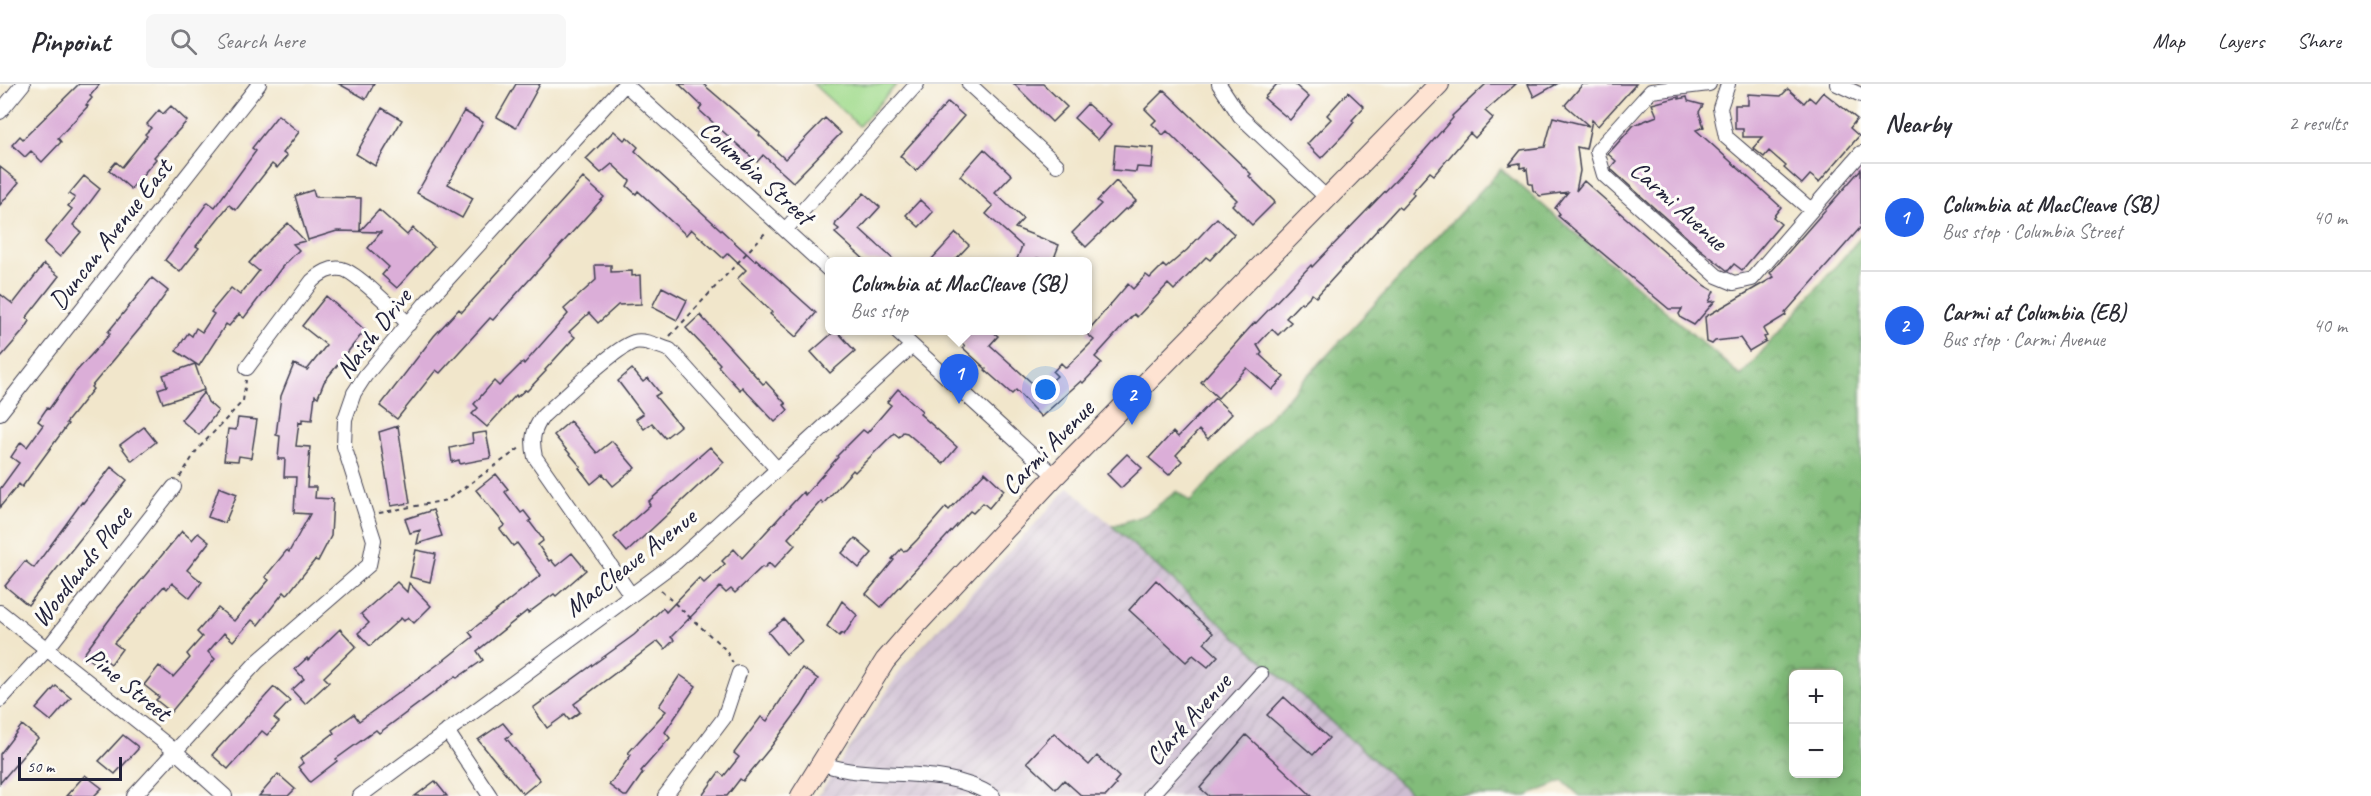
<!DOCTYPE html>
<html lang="en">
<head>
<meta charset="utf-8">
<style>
	body { margin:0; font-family:Caveat,sans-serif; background:#f7f7f7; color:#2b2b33 }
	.controls { position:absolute; right:18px; bottom:18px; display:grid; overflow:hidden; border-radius:9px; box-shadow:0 3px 15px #0003 }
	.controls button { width:54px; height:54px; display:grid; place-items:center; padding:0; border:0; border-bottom:2px solid #e1e1e2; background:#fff; color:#2b2b33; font:30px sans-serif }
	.scale { position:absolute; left:18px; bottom:15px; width:104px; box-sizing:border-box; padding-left:6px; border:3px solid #22223b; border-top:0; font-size:16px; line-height:21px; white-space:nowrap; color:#22223b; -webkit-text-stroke:4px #fdfcf7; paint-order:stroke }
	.you { position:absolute; left:1046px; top:306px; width:21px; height:21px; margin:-15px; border:4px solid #fff; border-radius:50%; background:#1a73e8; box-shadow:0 0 0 9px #1a73e833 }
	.badge { display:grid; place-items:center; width:39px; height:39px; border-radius:50%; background:#2563eb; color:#fff; font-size:20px; font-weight:700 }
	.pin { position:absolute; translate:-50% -50px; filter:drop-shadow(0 2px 3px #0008) }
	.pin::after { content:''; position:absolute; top:32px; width:21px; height:18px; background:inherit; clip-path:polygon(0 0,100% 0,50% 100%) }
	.popup { position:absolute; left:825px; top:173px; width:267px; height:78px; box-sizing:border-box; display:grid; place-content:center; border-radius:9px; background:#fff; filter:drop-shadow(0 2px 4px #0005); font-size:20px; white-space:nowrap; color:#7c7c81 }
	.popup b { font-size:22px; color:#2b2b33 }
	.popup::after { content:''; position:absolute; left:50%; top:100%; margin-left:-12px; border:12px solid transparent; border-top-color:#fff }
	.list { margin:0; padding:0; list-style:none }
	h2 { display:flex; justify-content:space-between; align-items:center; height:78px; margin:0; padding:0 24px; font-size:26px }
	h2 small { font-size:20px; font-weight:400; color:#7c7c81 }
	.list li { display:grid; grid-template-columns:39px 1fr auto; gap:18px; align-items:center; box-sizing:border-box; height:108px; padding:0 24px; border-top:2px solid #e1e1e2 }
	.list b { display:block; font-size:22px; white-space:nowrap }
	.list p { margin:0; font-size:20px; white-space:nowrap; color:#7c7c81 }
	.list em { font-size:20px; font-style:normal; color:#7c7c81 }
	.icon { flex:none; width:33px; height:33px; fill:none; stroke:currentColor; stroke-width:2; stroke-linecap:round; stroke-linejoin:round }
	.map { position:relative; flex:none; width:1861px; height:712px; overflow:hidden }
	header { display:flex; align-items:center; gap:36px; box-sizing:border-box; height:84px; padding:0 30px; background:#fff; border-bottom:2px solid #e1e1e2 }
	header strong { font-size:28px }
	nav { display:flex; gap:33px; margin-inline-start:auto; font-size:21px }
	.search { width:420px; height:54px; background:#f7f7f7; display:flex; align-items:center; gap:15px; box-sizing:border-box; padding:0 21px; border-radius:9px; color:#7c7c81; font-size:22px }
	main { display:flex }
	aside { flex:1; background:#fff }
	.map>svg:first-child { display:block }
	.industrial { fill:url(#industrial-furrows) }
	.grass { fill:#a3dc8f; stroke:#627f65; stroke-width:1.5 }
	.forest { fill:url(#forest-crowns); stroke:#526f5a; stroke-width:1.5; fill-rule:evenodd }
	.building { fill:#dbaed8 }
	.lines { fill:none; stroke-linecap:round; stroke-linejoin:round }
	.street-casing { stroke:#413f51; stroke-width:16 }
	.secondary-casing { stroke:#413f51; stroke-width:22 }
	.path { stroke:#413f51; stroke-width:2; stroke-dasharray:4.5 4.5; stroke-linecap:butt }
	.street { stroke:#fff; stroke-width:14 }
	.secondary { stroke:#fee3d2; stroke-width:20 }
	.labels { text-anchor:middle; stroke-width:6; stroke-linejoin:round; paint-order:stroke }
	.street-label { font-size:26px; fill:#22223b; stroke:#fdfcf7 }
</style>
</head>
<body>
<header>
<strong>Pinpoint</strong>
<div class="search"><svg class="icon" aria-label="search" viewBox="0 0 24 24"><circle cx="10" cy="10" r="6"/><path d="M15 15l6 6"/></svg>Search here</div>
<nav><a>Map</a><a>Layers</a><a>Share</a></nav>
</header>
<main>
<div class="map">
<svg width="1861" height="712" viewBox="0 0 1861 712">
	<defs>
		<pattern id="industrial-furrows" width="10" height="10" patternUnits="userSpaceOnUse" patternTransform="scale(1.5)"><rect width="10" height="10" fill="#cebed2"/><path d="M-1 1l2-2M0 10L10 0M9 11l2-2" fill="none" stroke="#b1a3b5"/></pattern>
		<pattern id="forest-crowns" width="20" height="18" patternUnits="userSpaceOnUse" patternTransform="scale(1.5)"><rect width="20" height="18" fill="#82bc7a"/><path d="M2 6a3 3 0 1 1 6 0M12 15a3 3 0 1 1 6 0" fill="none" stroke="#6a9865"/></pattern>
	</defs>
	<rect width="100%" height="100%" fill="#fdfcf7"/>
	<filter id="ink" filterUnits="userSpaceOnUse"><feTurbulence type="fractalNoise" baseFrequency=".0167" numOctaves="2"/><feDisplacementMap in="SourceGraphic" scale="12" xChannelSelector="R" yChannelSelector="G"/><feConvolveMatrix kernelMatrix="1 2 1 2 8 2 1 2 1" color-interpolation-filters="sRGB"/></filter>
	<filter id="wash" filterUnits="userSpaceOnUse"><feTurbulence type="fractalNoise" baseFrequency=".008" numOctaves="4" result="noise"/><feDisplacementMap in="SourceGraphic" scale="24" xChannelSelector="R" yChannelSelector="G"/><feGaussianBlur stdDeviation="1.35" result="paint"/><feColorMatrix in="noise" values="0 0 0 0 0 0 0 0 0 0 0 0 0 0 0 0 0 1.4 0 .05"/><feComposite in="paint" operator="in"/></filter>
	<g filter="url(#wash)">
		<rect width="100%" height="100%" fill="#f1e6cb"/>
		<path class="industrial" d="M1069,403L1414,712H818L903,583Z"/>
		<path class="grass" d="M813,0H897L859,42Z"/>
		<path class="forest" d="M1501,85L1741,292L1861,153V712H1580L1563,697L1527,712H1414L1112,442L1145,431L1177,407L1190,418ZM1794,590H1838V690H1794Z"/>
		<g id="blocks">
			<path class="building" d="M79,0H100L90,12L92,14L86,21L88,22L58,54L61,58L42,78L31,67L25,73L12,61L20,52L23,55Z
				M339,0H374L366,15Z
				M516,0H540L516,44L497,33Z
				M679,0H703L760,49L759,51L785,75L825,34L841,49L793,98L763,71L757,78L699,26L702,22Z
				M1014,0H1043L1067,23L1052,38Z
				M1277,0H1294L1309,13L1290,36L1264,14Z
				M1486,0H1516L1485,27L1493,34L1475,54L1470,49L1434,91L1430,88L1412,108L1414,111L1401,125L1398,123L1316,213L1312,210L1302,220L1301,218L1286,234L1291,238L1278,251L1272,245L1257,261L1262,269L1260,271L1284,293L1272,306L1247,284L1218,314L1201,298L1255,238L1256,239L1311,181L1312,183L1425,66L1453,34L1452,32Z
				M1528,0H1557L1534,13Z
				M1583,0H1636L1598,42L1592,36L1586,65L1577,63L1580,87L1576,107L1584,97L1677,179L1705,202L1714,207L1709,218L1715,217L1694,241L1681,234L1679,230L1682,225H1669L1558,132L1560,130L1555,124L1568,108L1540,112L1533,106L1532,100H1529L1527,85L1525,86V83L1520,84V79L1509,81L1521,66L1545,63L1553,33L1589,42L1565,21Z
				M1788,5L1804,19L1809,13L1815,18L1823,8L1857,35L1850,44L1859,52L1819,98L1810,91L1802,100L1784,84L1786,82L1769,67L1764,73L1753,64L1763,53H1743V45H1735V21H1748V10L1781,12Z
				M1164,6L1251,90L1249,92L1275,118L1252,141L1232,121L1237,116L1167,47L1163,51L1152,40L1156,36L1145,25Z
				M1348,8L1364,23L1352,36L1354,38L1345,49L1321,74L1307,60L1331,35L1327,31Z
				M1679,13V15L1687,13L1688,17L1703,21L1699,28L1704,43L1696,46L1781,123L1773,133L1781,140L1742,186L1734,180L1728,187L1700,165L1612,86L1611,83L1616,77L1608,70L1634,41L1657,32L1652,20Z
				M948,18L964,32L916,87L900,72Z
				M1087,20L1111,41L1098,56L1074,34Z
				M171,22L187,37L154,73L156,75L131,105L109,86L116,78L122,83L147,52L145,50L151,44L147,40L159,26L163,30Z
				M382,24L402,36L375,82L356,70Z
				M464,27L483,38L448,100L473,114L462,134L417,109Z
				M278,31L299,48L283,69L287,72L277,84L272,80L236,126L229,121L196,162L199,164L180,188L165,176L208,118L215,123L256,67L252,64Z
				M614,47L624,56L627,53L638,63L635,67L755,177L756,175L816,229L796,253L770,230L772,228L737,195L746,186L728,169L723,174L691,145L686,151L638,107L636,110L627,102L630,97L612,80L601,89L586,75Z
				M1115,61L1154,64L1152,84L1137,83L1136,88L1113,86Z
				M984,65L1012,91L995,109L1023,135L1015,144L1059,161L1053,177L1037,174L1036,177H1025L1017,175L1022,162L986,130L993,122L960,92Z
				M0,83L19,98L0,121Z
				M1861,85V143L1785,229L1786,231L1763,245L1767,252L1764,253L1766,257L1749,267L1740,254L1715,257L1712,260L1707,258L1705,233L1774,193L1770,189Z
				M84,92L100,105L73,141L81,148L60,173L44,159L72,125L68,122L75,114L69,110Z
				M583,94L604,113L493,236L490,234L440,289L436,286L397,335L380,322L434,252L459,225L462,228Z
				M1116,97L1136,117L1127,126L1125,125L1086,163L1072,149L1101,120L1097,117Z
				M313,106L315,113L361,114L360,147L379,126L407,151L413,144L434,163L397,204L382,191L389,183L368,164L381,148L337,147L308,156L295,112Z
				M864,109L880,123L860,145L895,177H866L835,149L839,145L835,142L836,139Z
				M920,116L933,128L919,143L906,131Z
				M1217,134L1234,150L1210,176L1206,173L1174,206L1168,200L1137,233L1134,230L1095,273L1102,279L1083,299L1081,297L1041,333L1016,306L1012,310L985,286L986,285L963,264L965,262L955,253L960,246H991L998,252L990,261L1041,307L1057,292L1053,288L1061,279L1066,284L1094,256L1086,249L1128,200L1133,205L1146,191L1150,194L1163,181L1166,184L1187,166Z
				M288,139L305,157L293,160L299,166L282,183L244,234L239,230L229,242L226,240L199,282L176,267L188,249L192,252L196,244L202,248L214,230L211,228L231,204L240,211L259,187L249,179L261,165Z
				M956,149L969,161L954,177H930Z
				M44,180L59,192L26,234L30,237L25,245L0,274V210L13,220Z
				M595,181H611V188L632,187V192L640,191L641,220L618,221L598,239L589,229L569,248L575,253L545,286L546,287L527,307L525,306L517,313L516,311L487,343L472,330L478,324L474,320L494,297L499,302L523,278L524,280L568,230L564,225L596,196Z
				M152,194L168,207L147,236L91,303L93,305L66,339L68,340L22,403L19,400L0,423V405L19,379L11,373L21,358L27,363L43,341L38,337L47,324L49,325L74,290L110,250L108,248Z
				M662,203L687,216L677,236L652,223Z
				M326,212L365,246L324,298L318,313L315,311L312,336L302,335V339L299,338L296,362L310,363L307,403H316L315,414L333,415L331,452L318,477L315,476L287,511L284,508L258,541L252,536L233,557L224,549L208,568L215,575L171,628L156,616L159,613L144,601L159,582L173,593L190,574L187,570L202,553L197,548L218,524L234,537L269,496L265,493L287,466L289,468L310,430L294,429L296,393H284L285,375H278L280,352L276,351L281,312L294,280L307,286L325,263L326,261L302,242Z
				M700,231L763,300L766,298L786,320L784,321L788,326L775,338L742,303L740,306L724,289L718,282L720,280L686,244Z
				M836,246L855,267L830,289L811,268Z
				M195,280L204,306L163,319L158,305L167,302L163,291Z
				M632,285L643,298L648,294L660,309L655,312L680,342L665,354L652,339L644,345L636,335L643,330L618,297Z
				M898,305L922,327L920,330L957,363L943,380L907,349L903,348L899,353L894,349L855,388L853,386L823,420L821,417L788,454L795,461L774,484L769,479L764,484L762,483L735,509L731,505L726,509L720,503L671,553L674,556L665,565L658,557L574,620L580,628L569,636L565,631L547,644L533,624L634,551L663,524L666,528L699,494L704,499L725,480L722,477L734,465L742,474L803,408L805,411L838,373L837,372L863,346L867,349L891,321L887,318Z
				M204,308L208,318L218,327L199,351L181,336Z
				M1215,314L1232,330L1208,355L1199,346L1176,371L1182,377L1169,391L1149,374L1173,348L1178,353Z
				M238,334L257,336L251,374L239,372L238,377L224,376L228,345L236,346Z
				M570,337L597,369L612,357L635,384L613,402L603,390L591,400L579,384L581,383L554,351Z
				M398,342L410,419L391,422L379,348Z
				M144,343L156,358L132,377L120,361Z
				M486,348L491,374L460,380L459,376L452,378L450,364L473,359L472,350Z
				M710,363L724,378L627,468L614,453L650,421L648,418Z
				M1127,370L1142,384L1121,404L1107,390Z
				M111,383L127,396L28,521L5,502L25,477L34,484L82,418L83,419Z
				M985,388L1004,406L989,424L983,419L973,429L970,427L881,523L866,510L894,476L892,475L901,465L903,467L907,466L917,456L946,423L949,426Z
				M496,390L508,405L505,408L521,429L524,427L531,436L529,437L542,454L543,457L538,461L549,477L551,476L556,482L572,469L586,486L556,512L554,510L528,529L527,527L477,567L483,576L457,594L456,592L379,649L376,646L336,675L337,677L310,698L298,683L303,679L300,675L334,649L332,646L354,630L359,637L444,576L473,553L469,548L541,491L517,459L513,462L500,445L505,441L476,406Z
				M219,403L237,410L225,439L208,433Z
				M433,426L442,452L417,460L420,446L410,449L405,435Z
				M182,447L192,456L198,449L209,458L187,486L202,498L190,514L172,499L167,505L164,502L114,559L122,565L111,580L100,572L95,579L92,577L84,570L118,524Z
				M855,454L872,469L859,484L842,469Z
				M416,466L436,470L430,498L410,493Z
				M1156,496L1213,549L1204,559L1218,572L1208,583L1193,571L1186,578L1129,526Z
				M397,498L407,508L409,499L431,522L414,539L408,533L404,537L401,534L370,562L358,549L369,539L361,530Z
				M842,517L857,531L844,551L842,549L839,552L827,542Z
				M784,535L802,557L786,570L768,548Z
				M340,545L356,562L324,593L329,598L305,620L292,606L304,595L295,585L307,574L308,576Z
				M802,584L818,595L802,621L770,664L743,697L740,695L727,712H702L719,688L724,692L739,673L734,669L761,633L767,637Z
				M680,591L696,602L665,648L670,654L641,687L643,689L627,712H624L609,701L631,671L628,669L666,627L659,622Z
				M56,602L71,614L51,637L36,625Z
				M274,603L290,617L274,634L279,638L267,651L262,647L228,685L212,671Z
				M1284,613L1329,654L1313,671L1267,631Z
				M503,639L512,650L506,654L540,696L523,710L478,656Z
				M22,641L38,654L0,699V670Z
				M1054,649L1089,681L1097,672L1119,693L1114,699L1116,701L1106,712H1082L1064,696L1056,705L1027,678Z
				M123,651L137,662L138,665L115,690L99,677Z
				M1246,651L1282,684L1312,712H1209L1200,704Z
				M278,690L295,705L288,712H259Z
				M85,691L102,704L94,712H66Z
				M435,697L447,712H415Z"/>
		</g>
	</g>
	<g filter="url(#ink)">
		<use href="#blocks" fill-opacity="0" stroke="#413f51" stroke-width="1.5"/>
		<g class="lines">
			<defs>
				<path id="street" d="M625,0L830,187
					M969,0L1057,81
					M1219,0L1240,32L1327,114
					M1709,0L1651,7L1597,67L1604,91L1717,192L1734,199L1752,195L1861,69
					M1728,0L1720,24L1726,53L1811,126
					M1837,0L1861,11
					M0,28L23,0
					M785,146L917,0
					M895,246L1055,392
					M247,284L312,197C321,189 330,183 342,185C357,188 395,228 409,240
					M0,329L259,0
					M631,511L535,373C531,355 533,346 543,332C561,316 614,264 634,258C645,255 660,263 670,266L777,385
					M0,528L175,667L225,712
					M0,616L47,565L174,403
					M447,647L490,712
					M821,680C831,682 842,686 853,687C901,693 950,685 993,712
					M134,712L257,578L369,481L374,456L344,362L345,335L354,309L365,292L424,221L625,0
					M360,712L676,478L912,262
					M665,712L724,634L739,589
					M1150,712L1261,590"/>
				<path id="secondary" d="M801,712L885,577L917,540L1055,392L1439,0"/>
			</defs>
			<use href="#street" class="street-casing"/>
			<use href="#secondary" class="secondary-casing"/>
			<path class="path" d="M670,252L766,148
				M180,393L197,366L243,317L246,296
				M379,429L447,416L520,364
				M661,507L725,565L733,579"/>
			<use href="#street" class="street"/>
			<use href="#secondary" class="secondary"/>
		</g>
	</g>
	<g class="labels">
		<g class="street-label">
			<text transform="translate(757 88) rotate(42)" y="9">Columbia Street</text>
			<text transform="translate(1679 121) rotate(42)" y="9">Carmi Avenue</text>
			<text transform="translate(110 150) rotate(-52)" y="9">Duncan Avenue East</text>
			<text transform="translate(373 249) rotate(-52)" y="9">Naish Drive</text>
			<text transform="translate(1047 363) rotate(-46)" y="9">Carmi Avenue</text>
			<text transform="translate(630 478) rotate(-38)" y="9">MacCleave Avenue</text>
			<text transform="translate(81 482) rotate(-52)" y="9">Woodlands Place</text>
			<text transform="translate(129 600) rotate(39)" y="9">Pine Street</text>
			<text transform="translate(1188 635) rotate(-48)" y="9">Clark Avenue</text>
		</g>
	</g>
</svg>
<div class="controls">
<button>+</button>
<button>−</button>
</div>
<div class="scale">50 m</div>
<div class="you"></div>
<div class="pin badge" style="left:959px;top:320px">1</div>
<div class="popup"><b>Columbia at MacCleave (SB)</b>Bus stop</div>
<div class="pin badge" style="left:1132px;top:341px">2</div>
</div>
<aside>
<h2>Nearby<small>2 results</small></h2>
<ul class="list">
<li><span class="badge">1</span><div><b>Columbia at MacCleave (SB)</b><p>Bus stop · Columbia Street</p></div><em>40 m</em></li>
<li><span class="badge">2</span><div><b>Carmi at Columbia (EB)</b><p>Bus stop · Carmi Avenue</p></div><em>40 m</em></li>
</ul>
</aside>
</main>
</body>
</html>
